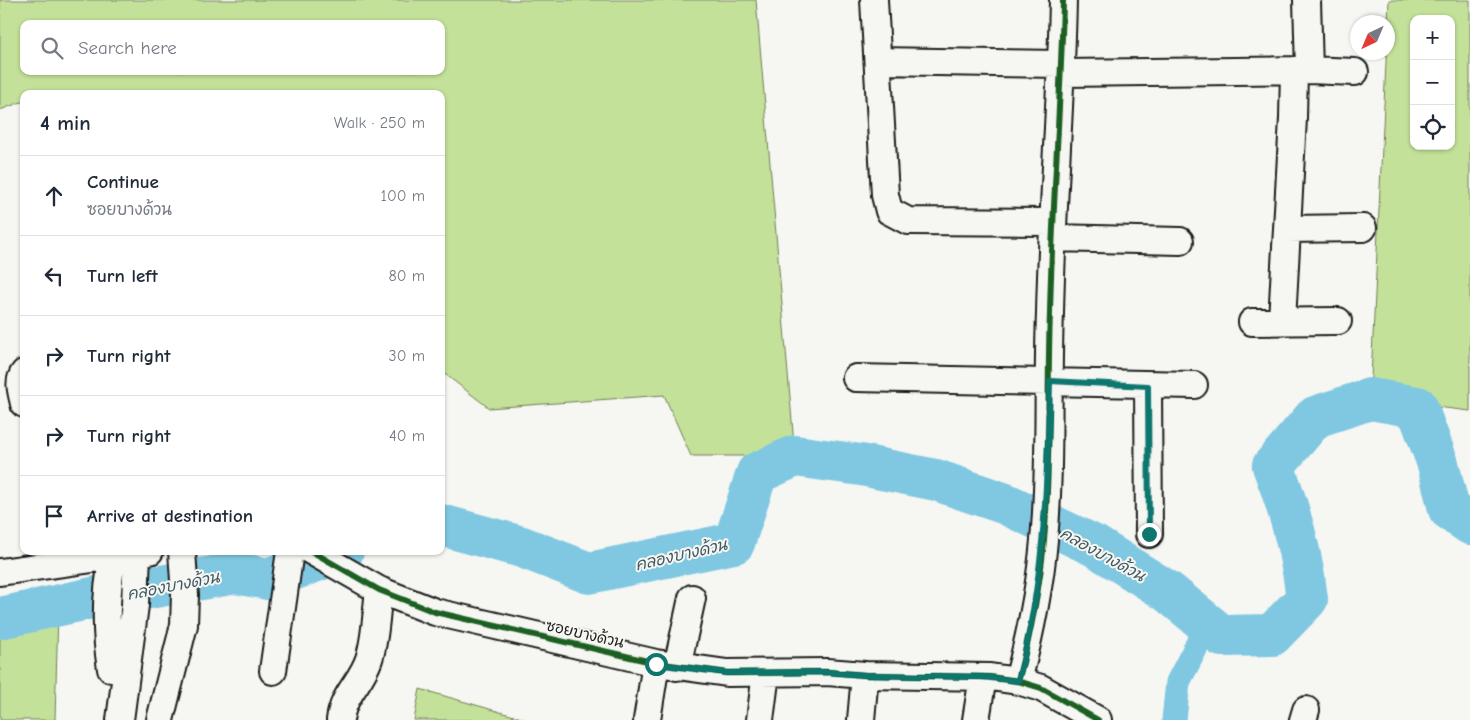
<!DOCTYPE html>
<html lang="en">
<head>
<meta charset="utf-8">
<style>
	body { margin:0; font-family:"Comic Neue","Playpen Sans Thai",sans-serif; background:#f2f2f3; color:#1f2937 }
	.controls { position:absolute; right:15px; top:15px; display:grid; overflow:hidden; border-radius:10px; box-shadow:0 1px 4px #0004 }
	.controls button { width:45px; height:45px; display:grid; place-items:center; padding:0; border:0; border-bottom:1px solid #e0e1e3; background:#fff; color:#1f2937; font:25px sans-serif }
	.compass { position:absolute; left:1350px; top:15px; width:45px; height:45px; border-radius:50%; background:#fff; box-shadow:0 1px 4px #0004; rotate:224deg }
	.stop { position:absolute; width:15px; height:15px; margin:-11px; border:4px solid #0f766e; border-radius:50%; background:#fff }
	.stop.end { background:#0f766e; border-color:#fff; box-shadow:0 1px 5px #0008 }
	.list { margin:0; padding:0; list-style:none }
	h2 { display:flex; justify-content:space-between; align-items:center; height:65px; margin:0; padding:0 20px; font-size:21px }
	h2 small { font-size:16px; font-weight:400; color:#747a83 }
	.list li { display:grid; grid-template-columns:32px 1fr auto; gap:15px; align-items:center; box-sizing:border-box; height:80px; padding:0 20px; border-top:1px solid #e0e1e3 }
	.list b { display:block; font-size:19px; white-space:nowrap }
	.list p { margin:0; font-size:16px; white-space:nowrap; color:#747a83 }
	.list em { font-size:16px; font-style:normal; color:#747a83 }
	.icon { flex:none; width:28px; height:28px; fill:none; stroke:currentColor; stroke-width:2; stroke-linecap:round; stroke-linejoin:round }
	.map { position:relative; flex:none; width:1470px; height:720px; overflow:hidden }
	.search { position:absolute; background:#fff; box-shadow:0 1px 4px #0004; left:20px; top:20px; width:425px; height:55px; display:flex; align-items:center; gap:12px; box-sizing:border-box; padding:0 18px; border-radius:10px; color:#747a83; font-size:19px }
	.panel { position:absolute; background:#fff; box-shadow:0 1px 4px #0004; left:20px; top:90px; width:425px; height:465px; border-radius:10px }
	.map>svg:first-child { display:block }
	.green { fill:#c3e198; stroke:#707e5a; fill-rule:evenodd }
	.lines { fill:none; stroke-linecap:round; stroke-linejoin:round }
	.canal { stroke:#80c8e1; stroke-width:25 }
	.river { stroke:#80c8e1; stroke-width:42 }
	.minor-casing { stroke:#1c1c1c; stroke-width:30 }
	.minor { stroke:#f6f6f2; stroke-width:26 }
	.cycleway-casing { stroke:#f6f6f2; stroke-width:9 }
	.cycleway { stroke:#1b5e20; stroke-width:6 }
	.route { stroke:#0f766e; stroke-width:6 }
	.labels { text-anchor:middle; stroke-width:4; stroke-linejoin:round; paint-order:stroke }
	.street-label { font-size:15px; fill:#1c1c1c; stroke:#f6f6f2 }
	.water-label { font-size:16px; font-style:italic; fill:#3f5861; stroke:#f6f6f2 }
</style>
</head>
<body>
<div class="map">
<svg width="1470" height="720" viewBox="0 0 1470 720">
	<rect width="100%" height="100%" fill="#f6f6f2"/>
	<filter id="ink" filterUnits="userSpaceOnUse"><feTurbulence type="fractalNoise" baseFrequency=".02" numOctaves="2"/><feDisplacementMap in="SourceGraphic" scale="10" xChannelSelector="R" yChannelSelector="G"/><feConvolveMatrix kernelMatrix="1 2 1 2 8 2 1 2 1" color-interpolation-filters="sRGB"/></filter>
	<g filter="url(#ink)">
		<path class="green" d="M0,0H756L795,456H691L664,395L489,408L441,371V94H24V101L0,110ZM24,24H441V71H24Z
			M1389,0H1470V411L1370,399ZM1414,19H1451V146H1414Z
			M58,612L55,720H0V624Z
			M420,689L528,720H414Z"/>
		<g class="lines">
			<path class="canal" d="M1174,720L1178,682L1208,624"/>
			<path class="river" d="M441,525L522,547L589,573L734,543L757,473L795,456L861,465L936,480L1006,504L1095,546L1167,591L1222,636L1272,635L1307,599C1302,553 1290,510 1273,466L1315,417L1370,399L1417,407L1438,464L1449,509L1470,524
				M0,618L97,597L236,573L268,579L343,551"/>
			<defs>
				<path id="minor" d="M874,0L885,195L889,211L908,221L1053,222
					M1307,0L1309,70
					M879,61L1061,64
					M1062,73L1309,70L1355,72
					M1287,229L1363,228
					M1053,238L1180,241
					M1282,321L1293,118L1294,70
					M1252,322L1338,321
					M24,373C17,382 22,393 24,404
					M856,378L1194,385
					M1148,386L1149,534
					M311,551L379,590L435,612L656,663L727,673L827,672L865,675L990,677L1018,681L1041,688L1098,720
					M0,572L150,551
					M677,667L692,598
					M111,669C105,631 105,594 113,557
					M273,671L290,551
					M1018,681C1030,635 1040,587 1044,540C1051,465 1047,389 1050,313C1052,209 1061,105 1063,0
					M120,720L135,605L137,553
					M160,720L184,625L185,595L182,551
					M340,720C343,694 361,683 369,659C376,638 376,612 379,590
					M647,720L656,663
					M760,720L766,673
					M861,720L865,675
					M976,720L983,677
					M1303,720L1306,710"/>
			</defs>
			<use href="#minor" class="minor-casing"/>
			<use href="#minor" class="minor"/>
			<defs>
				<path id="cycleway" d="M311,551L379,590L435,612L656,663L727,673L827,672L865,675L990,677L1018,681L1041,688L1098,720
					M1018,681C1030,635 1040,587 1044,540C1051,465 1047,389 1050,313C1052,209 1061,105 1063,0"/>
			</defs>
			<use href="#cycleway" class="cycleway-casing"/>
			<use href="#cycleway" class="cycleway"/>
		</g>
	</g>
	<g class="lines" filter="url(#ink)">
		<path class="route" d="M656,664L727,673L827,672L865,675L982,677L1018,681C1045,580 1047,484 1050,381L1148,386L1149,534"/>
	</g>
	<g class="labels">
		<g class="street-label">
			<text transform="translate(585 634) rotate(13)" y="5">ซอยบางด้วน</text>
		</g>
		<g class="water-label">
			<text transform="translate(681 554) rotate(-13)" y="6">คลองบางด้วน</text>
			<text transform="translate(1103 554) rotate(29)" y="6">คลองบางด้วน</text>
			<text transform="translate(173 585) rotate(-11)" y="6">คลองบางด้วน</text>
		</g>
	</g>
</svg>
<div class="controls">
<button>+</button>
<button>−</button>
<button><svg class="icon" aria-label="locate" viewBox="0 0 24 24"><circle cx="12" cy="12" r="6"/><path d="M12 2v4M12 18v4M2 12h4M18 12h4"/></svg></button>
</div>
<svg class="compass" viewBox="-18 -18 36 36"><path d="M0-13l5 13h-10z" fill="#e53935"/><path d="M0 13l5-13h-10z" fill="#747a83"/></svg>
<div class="stop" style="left:656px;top:664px"></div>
<div class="stop end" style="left:1149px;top:534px"></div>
<div class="search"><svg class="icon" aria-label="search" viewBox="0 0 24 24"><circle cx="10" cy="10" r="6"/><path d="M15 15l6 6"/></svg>Search here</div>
<section class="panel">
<h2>4 min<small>Walk · 250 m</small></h2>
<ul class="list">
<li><svg class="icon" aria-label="ahead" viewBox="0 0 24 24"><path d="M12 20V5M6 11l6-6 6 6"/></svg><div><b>Continue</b><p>ซอยบางด้วน</p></div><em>100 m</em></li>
<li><svg class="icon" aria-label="left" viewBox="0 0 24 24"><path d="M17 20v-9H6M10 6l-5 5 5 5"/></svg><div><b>Turn left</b></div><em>80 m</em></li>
<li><svg class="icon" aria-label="right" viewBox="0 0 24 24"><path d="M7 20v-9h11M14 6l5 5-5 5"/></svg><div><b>Turn right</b></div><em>30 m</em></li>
<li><svg class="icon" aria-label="right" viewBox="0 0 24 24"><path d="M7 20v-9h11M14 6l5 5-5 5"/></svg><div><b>Turn right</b></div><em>40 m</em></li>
<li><svg class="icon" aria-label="arrive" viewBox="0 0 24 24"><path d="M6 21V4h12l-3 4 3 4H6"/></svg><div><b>Arrive at destination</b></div></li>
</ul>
</section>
</div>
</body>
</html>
